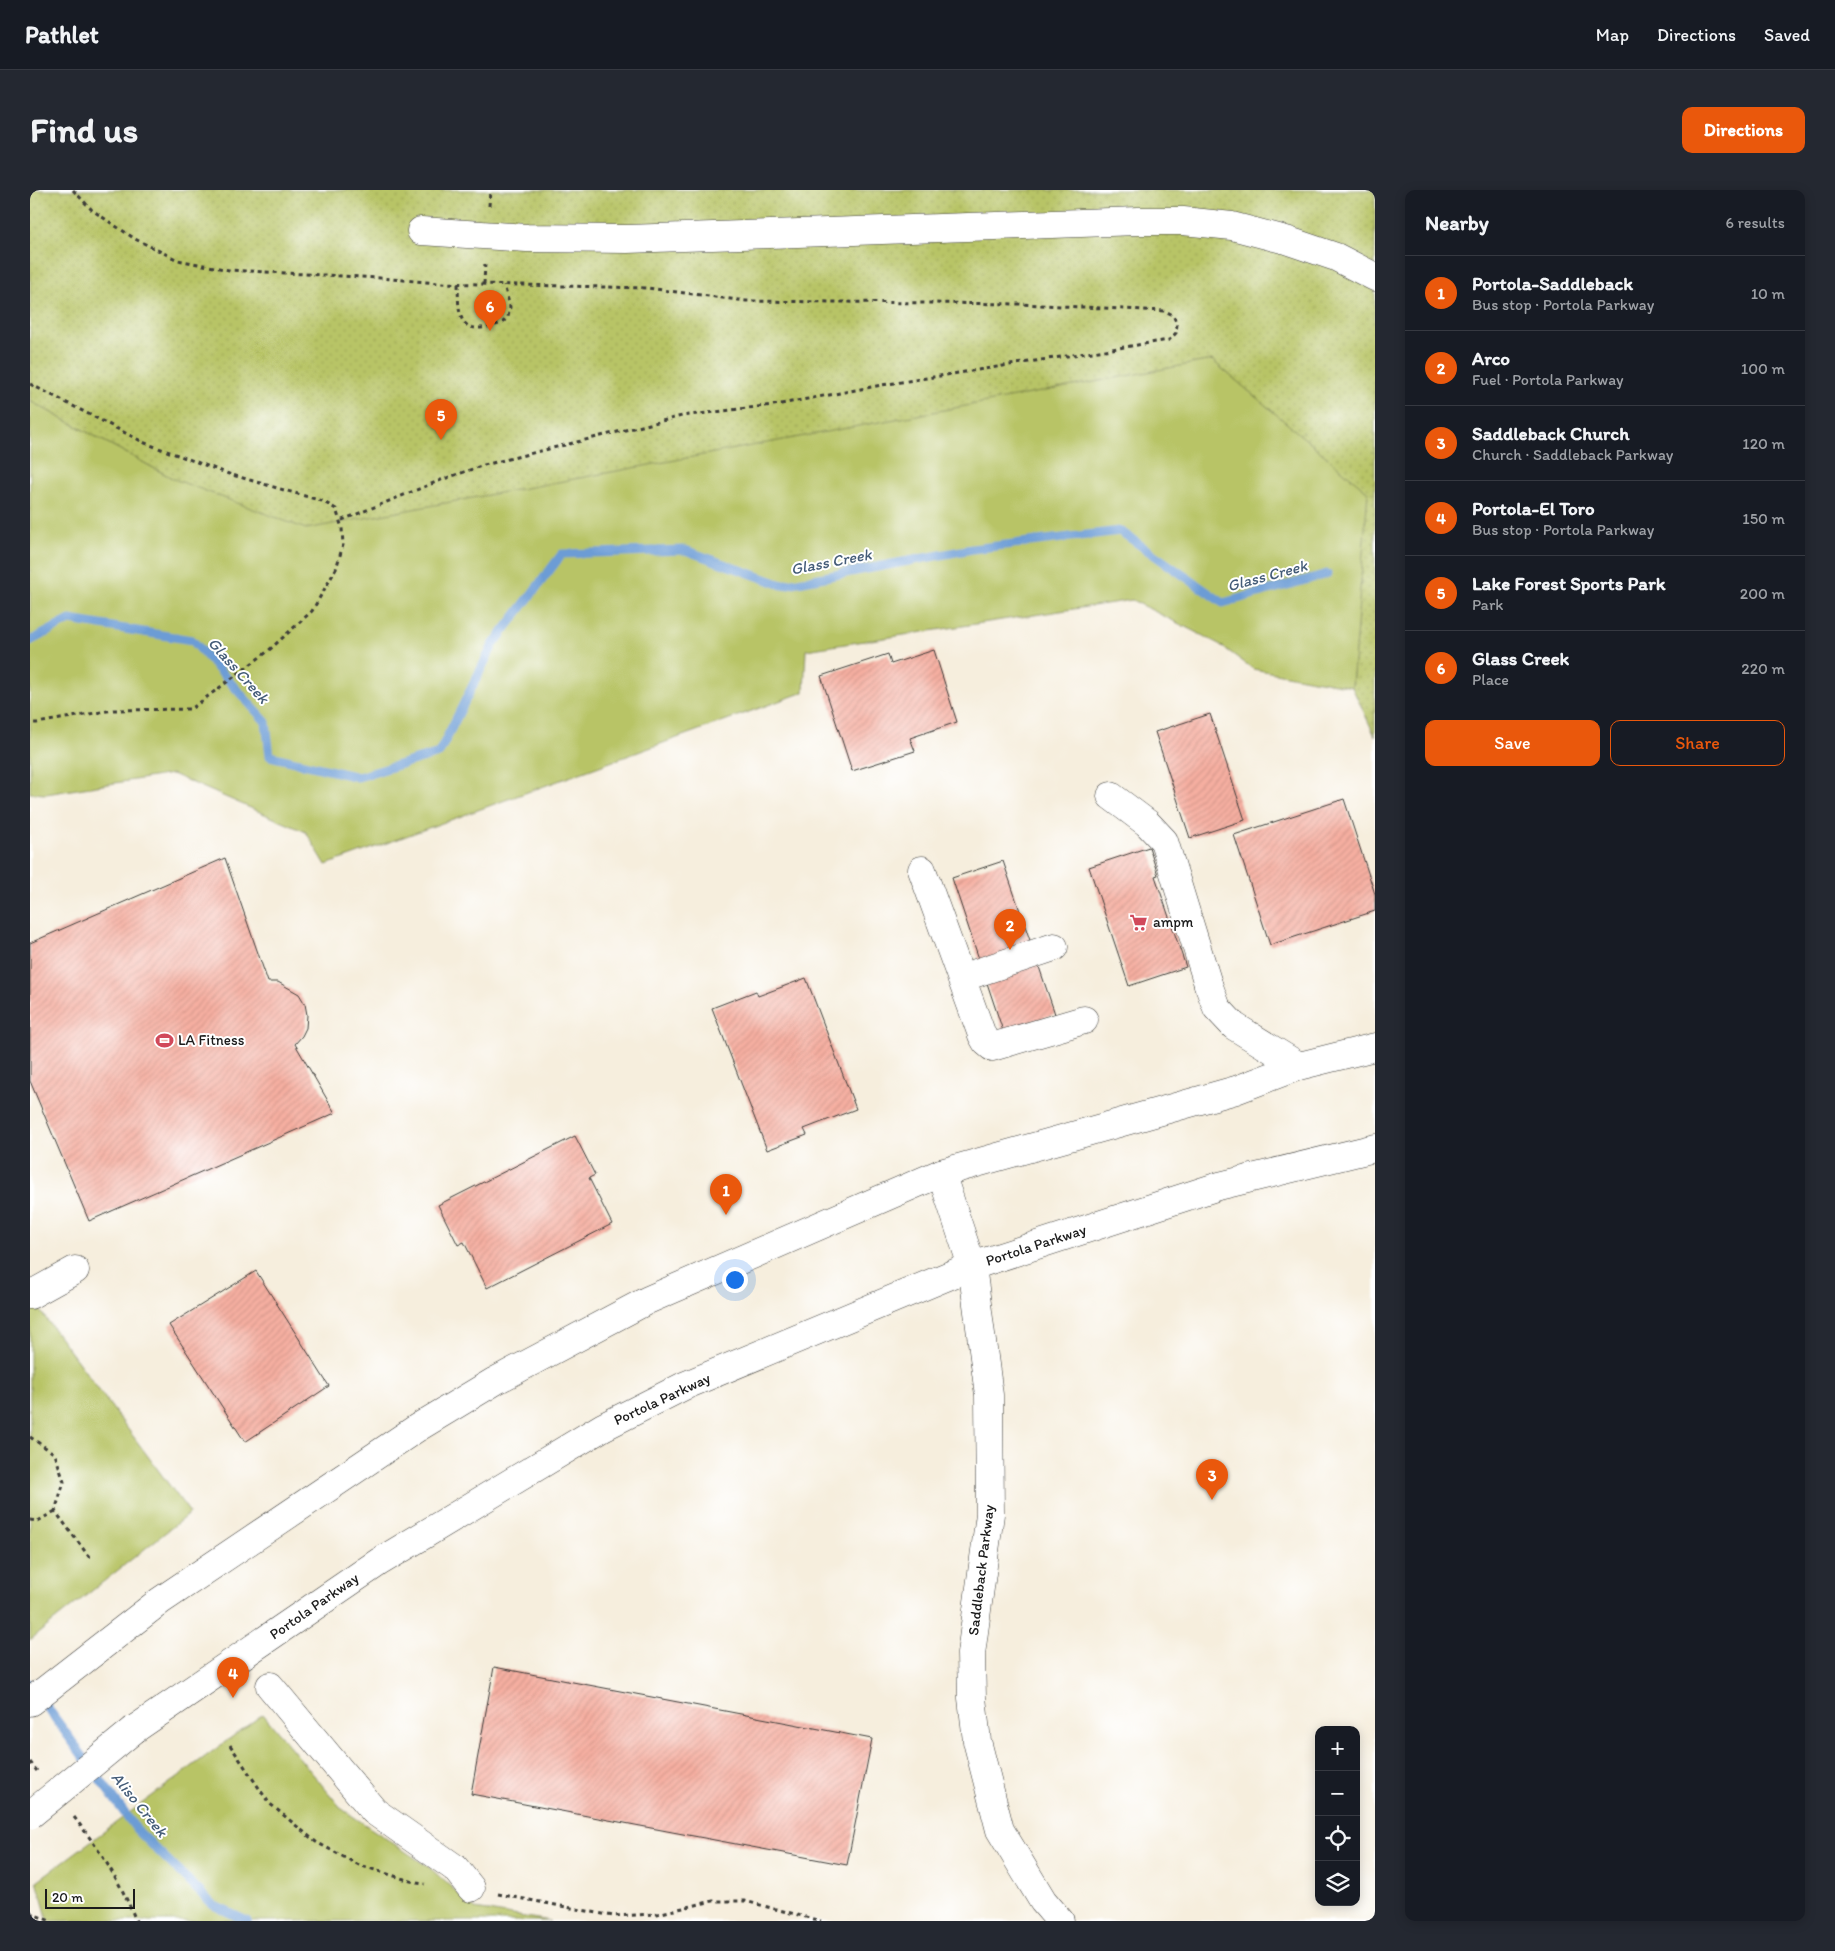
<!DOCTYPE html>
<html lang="en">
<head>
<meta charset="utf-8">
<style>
	body { margin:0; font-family:Itim,sans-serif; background:#242831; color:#f1f3f6 }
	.controls { position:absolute; right:15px; bottom:15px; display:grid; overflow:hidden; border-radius:10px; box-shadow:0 2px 12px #0003 }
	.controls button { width:45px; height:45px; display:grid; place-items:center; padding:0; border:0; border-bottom:1px solid #363941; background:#171b24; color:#f1f3f6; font:25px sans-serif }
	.scale { position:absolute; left:15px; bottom:12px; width:90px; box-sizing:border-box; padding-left:5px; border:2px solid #1c1c1c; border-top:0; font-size:14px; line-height:18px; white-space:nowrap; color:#1c1c1c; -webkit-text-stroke:4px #fff; paint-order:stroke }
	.you { position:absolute; left:704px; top:1089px; width:18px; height:18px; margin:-12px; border:4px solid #fff; border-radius:50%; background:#1a73e8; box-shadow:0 0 0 8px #1a73e833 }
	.badge { display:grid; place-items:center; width:32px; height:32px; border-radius:50%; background:#ea580c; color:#fff; font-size:16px; font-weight:700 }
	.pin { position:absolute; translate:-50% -41px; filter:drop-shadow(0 1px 2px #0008) }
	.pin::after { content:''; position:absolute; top:26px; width:18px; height:15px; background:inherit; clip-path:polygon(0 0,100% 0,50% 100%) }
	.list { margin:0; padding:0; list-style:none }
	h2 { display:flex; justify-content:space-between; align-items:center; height:65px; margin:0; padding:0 20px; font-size:21px }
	h2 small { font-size:16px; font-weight:400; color:#9ea1a6 }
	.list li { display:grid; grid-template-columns:32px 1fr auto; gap:15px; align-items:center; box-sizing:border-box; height:75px; padding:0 20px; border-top:1px solid #363941 }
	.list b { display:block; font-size:19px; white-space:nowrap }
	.list p { margin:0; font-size:16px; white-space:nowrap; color:#9ea1a6 }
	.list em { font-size:16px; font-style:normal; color:#9ea1a6 }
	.actions { display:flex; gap:10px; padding:15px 20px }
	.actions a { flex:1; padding:11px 0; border:1px solid #ea580c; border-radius:10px; text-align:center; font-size:18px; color:#ea580c }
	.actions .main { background:#ea580c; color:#fff }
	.icon { flex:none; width:28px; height:28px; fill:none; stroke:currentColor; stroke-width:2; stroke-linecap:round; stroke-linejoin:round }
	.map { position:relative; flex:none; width:1345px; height:1731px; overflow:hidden; border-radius:10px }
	header { display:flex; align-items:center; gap:30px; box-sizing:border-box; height:70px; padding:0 25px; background:#171b24; border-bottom:1px solid #363941 }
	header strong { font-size:24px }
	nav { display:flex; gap:28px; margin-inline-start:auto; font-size:18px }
	.intro { display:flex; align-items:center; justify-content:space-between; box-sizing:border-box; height:120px; padding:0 30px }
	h1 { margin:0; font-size:35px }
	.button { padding:12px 22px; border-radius:10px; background:#ea580c; color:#fff; font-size:18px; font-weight:700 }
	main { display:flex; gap:30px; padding:0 30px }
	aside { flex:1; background:#171b24; border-radius:10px; box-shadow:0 2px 12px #0003 }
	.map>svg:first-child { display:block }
	.green { fill:#b8c466; stroke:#6a7041 }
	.park { fill:url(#park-dots); stroke:#6a7041 }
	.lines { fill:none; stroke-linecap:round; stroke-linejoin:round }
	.stream { stroke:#6c9cd5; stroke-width:9 }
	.building { fill:url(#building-hatch) }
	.minor-casing { stroke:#3d3c39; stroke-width:29 }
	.major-casing { stroke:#3d3c39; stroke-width:29 }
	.path { stroke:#3d3c39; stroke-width:3; stroke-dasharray:4 4; stroke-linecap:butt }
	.minor { stroke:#fff; stroke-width:28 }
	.major { stroke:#fff; stroke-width:28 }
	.major-bridge-casing { stroke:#3d3c39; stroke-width:29; stroke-linecap:butt }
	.major-bridge { stroke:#fff; stroke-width:28 }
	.labels { text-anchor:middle; stroke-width:4; stroke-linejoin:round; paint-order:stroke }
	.poi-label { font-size:15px; fill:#1c1c1c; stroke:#fff; text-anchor:start }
	.street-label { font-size:15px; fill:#1c1c1c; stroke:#fff }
	.water-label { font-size:16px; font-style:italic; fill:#445c78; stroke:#fff }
</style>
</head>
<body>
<header>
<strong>Pathlet</strong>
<nav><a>Map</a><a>Directions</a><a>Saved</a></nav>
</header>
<div class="intro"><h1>Find us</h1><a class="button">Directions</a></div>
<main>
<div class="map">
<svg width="1345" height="1731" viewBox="0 0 1345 1731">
	<defs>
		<pattern id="park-dots" width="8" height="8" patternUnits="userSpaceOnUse" patternTransform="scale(1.25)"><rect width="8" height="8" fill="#b8c466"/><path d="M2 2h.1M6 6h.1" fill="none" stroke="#9ea858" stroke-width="1.8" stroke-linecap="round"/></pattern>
		<pattern id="building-hatch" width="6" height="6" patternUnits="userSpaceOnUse" patternTransform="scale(1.25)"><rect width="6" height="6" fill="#f6afa1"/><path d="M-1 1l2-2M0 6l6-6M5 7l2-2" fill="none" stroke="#d2968a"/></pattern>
	</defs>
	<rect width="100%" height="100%" fill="#fff"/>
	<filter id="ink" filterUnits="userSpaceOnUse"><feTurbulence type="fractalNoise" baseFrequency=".02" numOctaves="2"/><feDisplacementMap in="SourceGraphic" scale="10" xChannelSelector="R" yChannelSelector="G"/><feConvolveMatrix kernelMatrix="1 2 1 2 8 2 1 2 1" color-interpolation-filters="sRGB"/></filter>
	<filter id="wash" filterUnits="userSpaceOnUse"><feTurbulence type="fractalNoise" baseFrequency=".0096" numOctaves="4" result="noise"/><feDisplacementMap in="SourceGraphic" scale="20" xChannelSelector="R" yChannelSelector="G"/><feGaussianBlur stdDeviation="1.12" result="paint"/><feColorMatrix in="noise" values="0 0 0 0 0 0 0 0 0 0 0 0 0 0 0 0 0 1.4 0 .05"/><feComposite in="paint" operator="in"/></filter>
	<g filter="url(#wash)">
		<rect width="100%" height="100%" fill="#f6eedd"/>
		<path class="green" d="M1182,170L1339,302L1322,497L1223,479L1189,454L1102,410L776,460L774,502L296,675L276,642L142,584L16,604L0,603V211L144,289L744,239Z
			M0,1107L160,1323L0,1450Z
			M233,1524L312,1619L400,1678L445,1719L520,1731H18L7,1691Z"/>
		<path class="park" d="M0,0H1345V546L1322,497L1338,302L1182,170L276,339L144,289L0,211Z"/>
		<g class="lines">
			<path class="stream" d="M0,451L40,430L162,450L236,532L240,566L328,587L409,563L463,455L532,364L655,360L752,395L942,359L1090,341L1193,413L1297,384
				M0,1494L107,1640L183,1715L217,1731"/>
		</g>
		<g id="blocks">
			<path class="building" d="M904,460L927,532L880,548L885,561L822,581L791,486L858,464L861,474Z
				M1180,524L1215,630L1160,648L1125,542Z
				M1314,609L1345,704V721L1240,755L1204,645Z
				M1119,657L1128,685L1125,686L1156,777L1099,796L1059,677Z
				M195,668L238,792H248L269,804L275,814L277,825L276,838L272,846L265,854L305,923L59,1031L0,891V753Z
				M973,671L1025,824L973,841L922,688Z
				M776,788L826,919L774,939L777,945L737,960L682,818L726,801L728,806Z
				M545,946L565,985L559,988L582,1034L457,1098L434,1052L428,1055L408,1015Z
				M226,1081L299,1196L215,1252L139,1135Z
				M464,1477L842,1549L817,1675L441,1604Z"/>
		</g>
	</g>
	<g filter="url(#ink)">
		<use href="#blocks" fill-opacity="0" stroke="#3d3c39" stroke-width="1"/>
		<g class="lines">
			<defs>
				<path id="minor" d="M391,41L497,48L597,49L1108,31H1153L1202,36L1256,50L1306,67L1345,87
					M1081,606L1117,633L1134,651L1178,794
					M892,680L952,845L956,852L962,857L1054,830
					M931,788L1024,757
					M911,983L942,1076L959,1205L960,1324L941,1464L942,1508L947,1551L970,1640L1013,1711L1030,1731
					M0,1105L45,1080
					M240,1496L344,1621L425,1678L441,1698"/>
				<path id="major" d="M1178,794L1187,818L1204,836L1269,876
					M0,1512L130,1411L387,1238L465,1191L618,1110L911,983L1206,900L1269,876L1345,857
					M105,1539L349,1372L573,1237L654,1196L942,1076L1189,996L1345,958"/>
			</defs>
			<use href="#minor" class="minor-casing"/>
			<use href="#major" class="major-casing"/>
			<path class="path" d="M43,0L62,20L105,49L148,70L199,80L350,88L408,93L617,98L716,111L990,114L1135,121L1143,125L1147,134L1146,143L1139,150L852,195L751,214L652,226L454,275L411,290L310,331
				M459,16L460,0
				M428,94C429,116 425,144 457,137C466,135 473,134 478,127L480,117L474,95
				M454,94L455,73
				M0,194L115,253L199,284L292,311L306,319L312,338L313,355L306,379L282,421L237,462L161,519L83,520L7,533H0
				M0,1247L25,1264L34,1292L25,1321L60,1368
				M0,1330L8,1331L25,1321
				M200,1555L239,1613L286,1652L329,1675L387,1693L395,1694
				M0,1572L7,1581
				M44,1627C69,1659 91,1692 106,1731
				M468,1704L583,1726L627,1724L683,1711H715L791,1731
				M0,1723L20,1731"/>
			<use href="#minor" class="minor"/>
			<use href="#major" class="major"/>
			<defs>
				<path id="major-bridge" d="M0,1625L105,1539"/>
			</defs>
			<use href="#major-bridge" class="major-bridge-casing"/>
			<use href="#major-bridge" class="major-bridge"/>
		</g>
	</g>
	<defs>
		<symbol id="supermarket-bare" viewBox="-9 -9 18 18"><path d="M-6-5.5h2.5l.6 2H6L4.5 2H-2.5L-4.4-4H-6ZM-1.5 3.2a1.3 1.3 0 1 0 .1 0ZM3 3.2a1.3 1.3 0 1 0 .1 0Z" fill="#d1495b" stroke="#fff" stroke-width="2.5" paint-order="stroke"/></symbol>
		<symbol id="stadium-bare" viewBox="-9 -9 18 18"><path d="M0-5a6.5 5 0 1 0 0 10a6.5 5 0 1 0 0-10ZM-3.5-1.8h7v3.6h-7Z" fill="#d1495b" stroke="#fff" stroke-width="2.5" paint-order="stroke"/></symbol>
	</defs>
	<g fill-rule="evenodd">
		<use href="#supermarket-bare" x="1096" y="720" width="25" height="25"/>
		<use href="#stadium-bare" x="122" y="838" width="25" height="25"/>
	</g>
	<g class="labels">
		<g class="poi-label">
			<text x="1123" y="737">ampm</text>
			<text x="148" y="855">LA Fitness</text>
		</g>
		<g class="street-label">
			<text transform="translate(1006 1055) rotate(-18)" y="5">Portola Parkway</text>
			<text transform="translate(632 1209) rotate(-25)" y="5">Portola Parkway</text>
			<text transform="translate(951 1380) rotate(-83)" y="5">Saddleback Parkway</text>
			<text transform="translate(284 1416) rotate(-35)" y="5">Portola Parkway</text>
		</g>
		<g class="water-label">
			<text transform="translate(801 371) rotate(-11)" y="6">Glass Creek</text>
			<text transform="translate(1237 385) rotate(-15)" y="6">Glass Creek</text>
			<text transform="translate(209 480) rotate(48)" y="6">Glass Creek</text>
			<text transform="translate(110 1614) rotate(51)" y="6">Aliso Creek</text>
		</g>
	</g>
</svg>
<div class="controls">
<button>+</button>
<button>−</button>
<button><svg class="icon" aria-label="locate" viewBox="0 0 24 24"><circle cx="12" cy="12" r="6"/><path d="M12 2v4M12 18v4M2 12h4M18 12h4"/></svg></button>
<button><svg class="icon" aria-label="layers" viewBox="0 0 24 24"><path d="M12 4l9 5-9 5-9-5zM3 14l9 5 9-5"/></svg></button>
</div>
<div class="scale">20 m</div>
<div class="you"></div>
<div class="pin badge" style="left:696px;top:1025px">1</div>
<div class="pin badge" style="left:980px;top:760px">2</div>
<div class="pin badge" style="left:1182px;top:1310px">3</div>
<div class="pin badge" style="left:203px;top:1508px">4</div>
<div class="pin badge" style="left:411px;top:250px">5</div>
<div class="pin badge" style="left:460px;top:141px">6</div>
</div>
<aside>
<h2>Nearby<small>6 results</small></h2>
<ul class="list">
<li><span class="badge">1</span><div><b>Portola-Saddleback</b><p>Bus stop · Portola Parkway</p></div><em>10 m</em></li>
<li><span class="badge">2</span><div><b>Arco</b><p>Fuel · Portola Parkway</p></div><em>100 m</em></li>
<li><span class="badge">3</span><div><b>Saddleback Church</b><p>Church · Saddleback Parkway</p></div><em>120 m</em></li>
<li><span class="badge">4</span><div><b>Portola-El Toro</b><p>Bus stop · Portola Parkway</p></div><em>150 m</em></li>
<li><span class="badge">5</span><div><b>Lake Forest Sports Park</b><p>Park</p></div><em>200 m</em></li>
<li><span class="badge">6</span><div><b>Glass Creek</b><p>Place</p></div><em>220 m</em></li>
</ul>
<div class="actions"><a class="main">Save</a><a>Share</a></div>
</aside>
</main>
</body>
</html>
